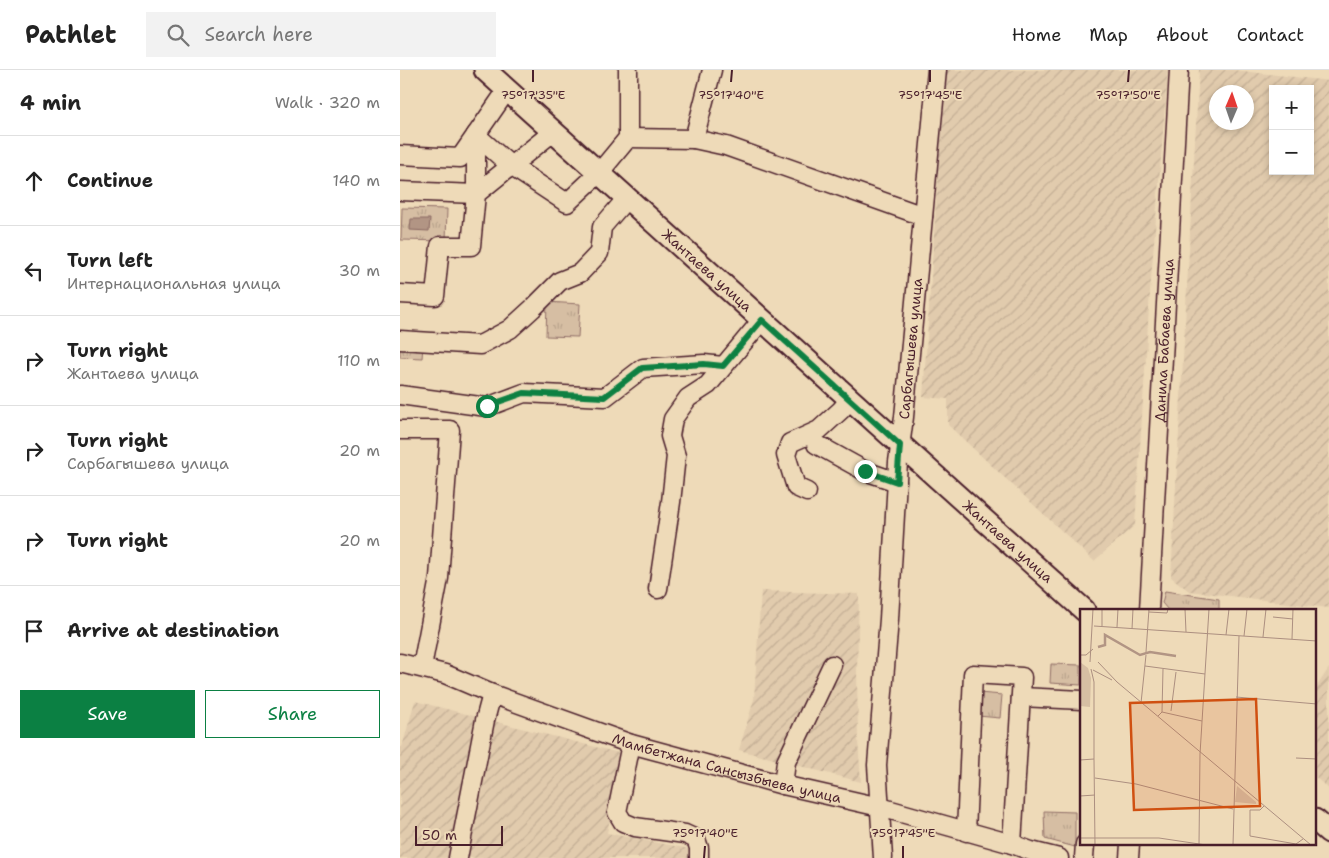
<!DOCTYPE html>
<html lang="en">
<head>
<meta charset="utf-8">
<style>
	body { margin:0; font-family:"Shantell Sans",sans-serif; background:#f2f2f2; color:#222 }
	.controls { position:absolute; right:15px; top:15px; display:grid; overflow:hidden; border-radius:0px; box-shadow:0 2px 8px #0003 }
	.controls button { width:45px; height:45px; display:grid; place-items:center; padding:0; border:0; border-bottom:1px solid #e0e0e0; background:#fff; color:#222; font:25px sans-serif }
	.compass { position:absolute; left:809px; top:15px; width:45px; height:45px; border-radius:50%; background:#fff; box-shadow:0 2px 8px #0003; rotate:2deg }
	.scale { position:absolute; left:15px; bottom:12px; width:88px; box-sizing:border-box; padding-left:5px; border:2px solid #4a1f2b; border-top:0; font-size:14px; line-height:18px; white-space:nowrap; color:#4a1f2b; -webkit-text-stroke:4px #eedab8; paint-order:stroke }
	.stop { position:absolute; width:15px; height:15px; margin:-11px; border:4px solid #0b8043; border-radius:50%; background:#fff }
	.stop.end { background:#0b8043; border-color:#fff; box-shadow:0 1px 5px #0008 }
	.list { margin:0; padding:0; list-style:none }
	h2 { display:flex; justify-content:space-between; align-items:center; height:65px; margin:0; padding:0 20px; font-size:21px }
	h2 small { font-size:16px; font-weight:400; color:#767676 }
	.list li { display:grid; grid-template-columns:32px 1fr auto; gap:15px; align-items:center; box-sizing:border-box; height:90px; padding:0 20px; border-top:1px solid #e0e0e0 }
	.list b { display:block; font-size:19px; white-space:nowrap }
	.list p { margin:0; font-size:16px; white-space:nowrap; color:#767676 }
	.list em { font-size:16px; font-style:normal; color:#767676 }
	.actions { display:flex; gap:10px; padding:15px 20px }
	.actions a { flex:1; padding:11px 0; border:1px solid #0b8043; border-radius:0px; text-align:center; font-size:18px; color:#0b8043 }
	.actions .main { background:#0b8043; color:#fff }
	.icon { flex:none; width:28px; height:28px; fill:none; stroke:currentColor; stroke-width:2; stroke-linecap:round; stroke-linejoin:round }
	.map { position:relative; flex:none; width:929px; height:788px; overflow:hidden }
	header { display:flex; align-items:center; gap:30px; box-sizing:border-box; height:70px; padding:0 25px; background:#fff; border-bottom:1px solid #e0e0e0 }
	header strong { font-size:24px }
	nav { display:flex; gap:28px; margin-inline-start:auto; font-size:18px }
	.search { width:350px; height:45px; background:#f2f2f2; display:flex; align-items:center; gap:12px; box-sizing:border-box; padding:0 18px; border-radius:0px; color:#767676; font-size:19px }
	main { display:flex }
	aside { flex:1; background:#fff }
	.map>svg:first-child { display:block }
	.industrial { fill:url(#industrial-furrows); fill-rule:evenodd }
	.grass { fill:url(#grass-tufts); stroke:#906e67 }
	.water { fill:#b29584; stroke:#886660 }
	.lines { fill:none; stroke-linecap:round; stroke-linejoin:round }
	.minor-casing { stroke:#4a1f2b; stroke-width:21 }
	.major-casing { stroke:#4a1f2b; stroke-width:25 }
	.minor { stroke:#eedab8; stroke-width:18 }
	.major { stroke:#eedab8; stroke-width:21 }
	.route { stroke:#0b8043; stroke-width:6 }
	.ticks { fill:none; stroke:#4a1f2b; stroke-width:2 }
	.labels { text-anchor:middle; stroke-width:4; stroke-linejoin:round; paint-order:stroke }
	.street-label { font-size:14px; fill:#4a1f2b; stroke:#eedab8 }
	.inset-river { fill:none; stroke:#b29584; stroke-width:2.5 }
	.inset-road { fill:none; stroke:#ac8f80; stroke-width:1 }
	.view { fill:#d05011; fill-opacity:0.15; stroke:#d05011; stroke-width:2.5 }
	.inset-edge { fill:none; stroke:#4a1f2b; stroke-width:2.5 }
	.ticks-label { font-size:12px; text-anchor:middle; fill:#4a1f2b; stroke:#eedab8; stroke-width:4; stroke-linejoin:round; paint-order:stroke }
</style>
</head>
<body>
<header>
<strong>Pathlet</strong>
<div class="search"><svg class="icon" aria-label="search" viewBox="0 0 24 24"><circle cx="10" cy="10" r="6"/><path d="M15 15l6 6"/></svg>Search here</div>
<nav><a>Home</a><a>Map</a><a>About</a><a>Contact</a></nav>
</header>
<main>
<aside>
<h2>4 min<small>Walk · 320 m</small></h2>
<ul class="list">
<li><svg class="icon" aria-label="ahead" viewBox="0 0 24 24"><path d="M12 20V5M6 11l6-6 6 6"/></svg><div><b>Continue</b></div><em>140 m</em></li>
<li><svg class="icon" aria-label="left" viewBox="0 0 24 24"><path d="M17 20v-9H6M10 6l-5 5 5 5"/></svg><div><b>Turn left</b><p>Интернациональная улица</p></div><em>30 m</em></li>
<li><svg class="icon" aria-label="right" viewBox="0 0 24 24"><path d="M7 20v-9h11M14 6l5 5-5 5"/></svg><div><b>Turn right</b><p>Жантаева улица</p></div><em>110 m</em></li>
<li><svg class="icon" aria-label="right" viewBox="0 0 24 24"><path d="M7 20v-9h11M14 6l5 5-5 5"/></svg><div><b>Turn right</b><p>Сарбагышева улица</p></div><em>20 m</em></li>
<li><svg class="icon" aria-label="right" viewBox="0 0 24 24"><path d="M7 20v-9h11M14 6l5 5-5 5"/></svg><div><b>Turn right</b></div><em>20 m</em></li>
<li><svg class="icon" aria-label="arrive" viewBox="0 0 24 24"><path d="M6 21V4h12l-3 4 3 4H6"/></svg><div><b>Arrive at destination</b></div></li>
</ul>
<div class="actions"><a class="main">Save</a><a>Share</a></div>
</aside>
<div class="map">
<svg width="929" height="788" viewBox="0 0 929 788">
	<defs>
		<pattern id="industrial-furrows" width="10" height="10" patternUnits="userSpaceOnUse" patternTransform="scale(1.25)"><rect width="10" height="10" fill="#e1cbad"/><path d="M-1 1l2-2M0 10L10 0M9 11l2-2" fill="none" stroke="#c3ae95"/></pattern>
		<pattern id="grass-tufts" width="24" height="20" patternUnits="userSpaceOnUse" patternTransform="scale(1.25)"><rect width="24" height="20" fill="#d6bea3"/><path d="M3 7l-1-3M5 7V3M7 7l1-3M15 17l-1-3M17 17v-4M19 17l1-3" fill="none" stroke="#b9a38c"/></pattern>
	</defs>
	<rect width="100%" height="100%" fill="#eedab8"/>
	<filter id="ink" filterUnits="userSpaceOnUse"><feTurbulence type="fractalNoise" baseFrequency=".02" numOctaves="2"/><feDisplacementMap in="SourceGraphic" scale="10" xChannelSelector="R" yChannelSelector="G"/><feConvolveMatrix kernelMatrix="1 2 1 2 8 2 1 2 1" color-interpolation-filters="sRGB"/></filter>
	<g filter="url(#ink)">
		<path class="industrial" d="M545,0H768L750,222L735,455L694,491L548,355V329L523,327Z
			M799,0H833L929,11V538L789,521L771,507ZM873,19H910V101H873ZM846,22V52H816V22Z
			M361,521L459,524L457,600L458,670L461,712L339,680L354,629Z
			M929,598V719L915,707V619Z
			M15,631L223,684L207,763L290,779L289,788H0V677H2Z"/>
		<path class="grass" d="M2,138L47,139L46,171L1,170Z
			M147,232L180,234L178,267L146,266Z
			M0,275L23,276L22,288L0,287Z
			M765,521L819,529V540H768L762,533Z
			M651,594L681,595V615L650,613Z
			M579,623L602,625L600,648L578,646Z
			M644,741L675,742V777L645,769Z"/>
		<path class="water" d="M11,149H30L29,161L10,160Z"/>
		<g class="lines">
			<defs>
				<g id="minor">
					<path d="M76,65L111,96L167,133L199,103L228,68V0"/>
					<path d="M228,68L294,69L326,76L523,146"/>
					<path d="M294,69L312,0"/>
					<path d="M0,85L60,88L107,20"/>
					<path d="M0,121L76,124V65"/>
					<path d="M0,224L35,226L40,176H71L76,124L153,62"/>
					<path d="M0,270L80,275L110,259L133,238L160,211L180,203L199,183L202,157L227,128"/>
					<path d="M0,325L87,337L124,323L205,327L243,298L304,294L323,296"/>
					<path d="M0,360H50L39,508L22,597"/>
					<path d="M416,374L465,401L497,412"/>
					<path d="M407,422L396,417L386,385L390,373L419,360L441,340L450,329"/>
					<path d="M258,519L271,432L276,386L270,366L273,349L288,328L308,315L362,250"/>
					<path id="s1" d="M749,540L779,0"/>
					<path id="s2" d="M0,593L45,604L92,624L231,674L383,715L480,737L612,774L631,781L659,788"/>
					<path d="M621,627L682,630"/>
					<path d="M231,674L217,742L223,752L235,757L285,764L296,769L299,778V788"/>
					<path d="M383,715L386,692L432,595"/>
					<path d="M566,762L573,604L622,607L612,774"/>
					<path d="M58,788L85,650L92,624"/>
					<path id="s3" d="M483,788L477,695L489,549L498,392L504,347L537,0"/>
					<path d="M684,788L685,774"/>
					<path d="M729,788L730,774"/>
				</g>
				<g id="major">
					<path id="s4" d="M85,0L684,540"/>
					<path d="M915,750L929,762"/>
				</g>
			</defs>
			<use href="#minor" class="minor-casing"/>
			<use href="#major" class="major-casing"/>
			<use href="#minor" class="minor"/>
			<use href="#major" class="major"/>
		</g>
	</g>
	<g class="lines" filter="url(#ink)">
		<path class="route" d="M87,336L124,323L204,327L242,298L304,294L323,296L362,250L500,375L497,412L465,401"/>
	</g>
	<path class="ticks" d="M133,12V0M331,12L332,0M530,12V0M728,12L729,0M304,788L305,776M503,788V776"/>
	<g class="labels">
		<g class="street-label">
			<text dy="5" stroke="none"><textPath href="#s4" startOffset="299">Жантаева улица</textPath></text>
			<text dy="5" stroke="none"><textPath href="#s1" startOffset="270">Данила Бабаева улица</textPath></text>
			<text dy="5" stroke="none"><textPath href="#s3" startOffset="511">Сарбагышева улица</textPath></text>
			<text dy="5" stroke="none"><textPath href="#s4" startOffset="704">Жантаева улица</textPath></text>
			<text dy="5" stroke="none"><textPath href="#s2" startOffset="344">Мамбетжана Сансызбыева улица</textPath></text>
		</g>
	</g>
	<g transform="translate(680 539)">
		<rect width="236" height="236" fill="#eedab8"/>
		<path d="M0,53L8,59L11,69L10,98L0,97Z" fill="#d6bea3"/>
		<path d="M157,177L176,193V195L155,193Z" fill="#d6bea3"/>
		<path class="inset-river" d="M18,38L25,36V26L60,46L70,43L96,47"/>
		<path class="inset-road" d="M22,0V17M105,0L106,23M69,3L87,4L88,0M193,8L213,10M14,17L237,32M37,18L38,0M52,20L53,0M146,26L149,0M164,27L167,0M183,28L186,0M212,30L213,0M66,43L69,0M0,46H6L13,40M10,53L13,0M18,53L37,73L231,236M65,57L125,65M13,61L32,71M156,88L237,95M61,94L66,46M91,102L96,63M82,103L122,112M78,107L82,103L83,60M216,149L237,150M14,150L15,236M0,151L14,150V73L11,60M15,169L56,175L153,200M0,187L15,186M184,197L180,201H170V227L216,235L223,230M0,229H79L126,236M119,235L120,145L129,0M153,236L159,27"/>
		<path class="view" d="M176,90L180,197L54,201L50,94Z"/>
		<rect width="236" height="236" class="inset-edge"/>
	</g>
	<g class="ticks-label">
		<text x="133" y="29">75°17'35"E</text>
		<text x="331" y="29">75°17'40"E</text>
		<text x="530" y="29">75°17'45"E</text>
		<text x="728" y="29">75°17'50"E</text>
		<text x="305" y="767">75°17'40"E</text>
		<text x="503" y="767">75°17'45"E</text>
	</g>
</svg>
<div class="controls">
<button>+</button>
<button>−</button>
</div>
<svg class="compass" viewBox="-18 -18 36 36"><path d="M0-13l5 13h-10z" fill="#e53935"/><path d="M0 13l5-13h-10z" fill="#767676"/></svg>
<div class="scale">50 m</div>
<div class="stop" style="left:87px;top:336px"></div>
<div class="stop end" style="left:465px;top:401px"></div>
</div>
</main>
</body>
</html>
